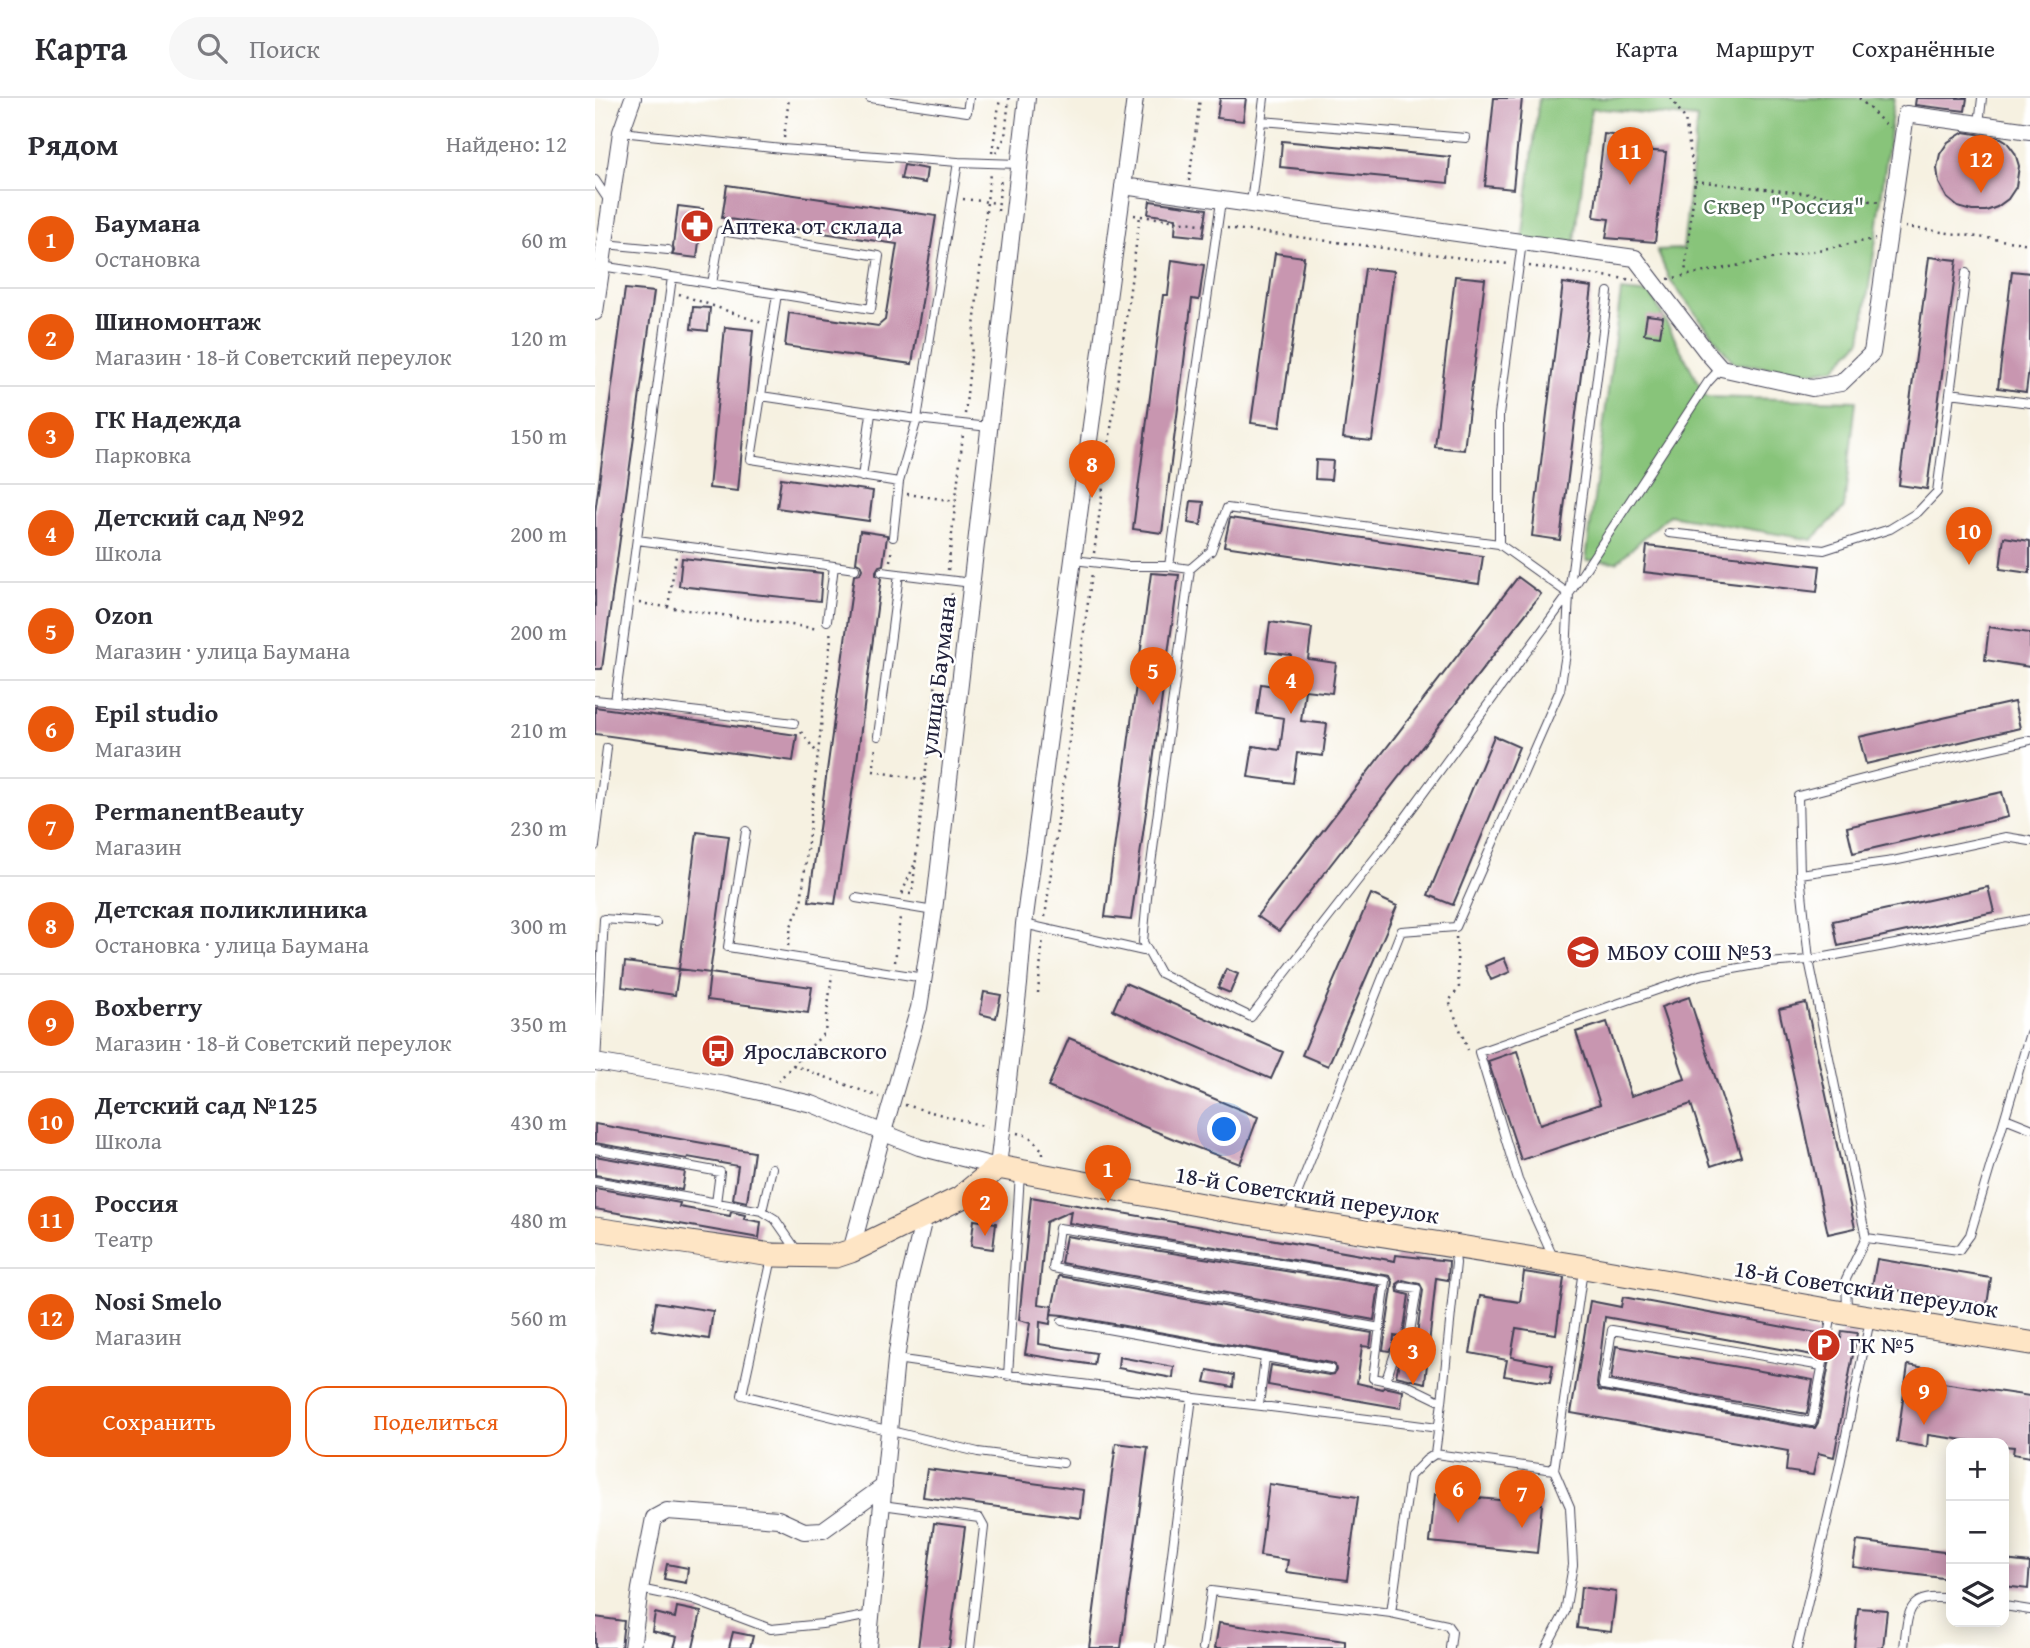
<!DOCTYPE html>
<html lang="ru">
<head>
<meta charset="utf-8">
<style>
	body { margin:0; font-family:"Gentium Book Plus",serif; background:#f7f7f7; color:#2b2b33 }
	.controls { position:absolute; right:21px; bottom:21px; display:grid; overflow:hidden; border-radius:14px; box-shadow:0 4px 18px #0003 }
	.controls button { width:63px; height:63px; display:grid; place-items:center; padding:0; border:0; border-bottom:2px solid #e1e1e2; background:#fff; color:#2b2b33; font:35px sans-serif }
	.you { position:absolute; left:630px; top:1032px; width:24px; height:24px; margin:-18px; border:5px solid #fff; border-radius:50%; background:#1a73e8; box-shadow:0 0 0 10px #1a73e833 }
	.badge { display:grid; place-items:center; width:46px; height:46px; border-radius:50%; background:#ea580c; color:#fff; font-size:23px; font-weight:700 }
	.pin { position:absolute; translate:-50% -58px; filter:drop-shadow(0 2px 4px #0008) }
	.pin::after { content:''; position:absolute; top:37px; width:24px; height:21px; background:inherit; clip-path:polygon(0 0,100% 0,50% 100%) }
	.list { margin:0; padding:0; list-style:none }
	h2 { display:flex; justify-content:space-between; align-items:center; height:91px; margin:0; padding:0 28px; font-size:30px }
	h2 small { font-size:23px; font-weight:400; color:#7c7c81 }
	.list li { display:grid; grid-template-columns:46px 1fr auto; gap:21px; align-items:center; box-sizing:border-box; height:98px; padding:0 28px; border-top:2px solid #e1e1e2 }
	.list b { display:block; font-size:26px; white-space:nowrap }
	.list p { margin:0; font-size:23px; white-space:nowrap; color:#7c7c81 }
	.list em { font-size:23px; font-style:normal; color:#7c7c81 }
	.actions { display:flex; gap:14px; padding:21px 28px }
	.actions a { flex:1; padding:16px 0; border:2px solid #ea580c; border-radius:21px; text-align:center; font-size:24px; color:#ea580c }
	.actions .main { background:#ea580c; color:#fff }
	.icon { flex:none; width:38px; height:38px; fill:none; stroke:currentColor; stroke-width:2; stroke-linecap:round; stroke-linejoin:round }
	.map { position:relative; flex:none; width:1435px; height:1550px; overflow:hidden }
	header { display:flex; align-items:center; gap:42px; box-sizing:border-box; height:98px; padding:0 35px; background:#fff; border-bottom:2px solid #e1e1e2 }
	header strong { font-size:33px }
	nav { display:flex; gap:38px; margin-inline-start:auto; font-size:24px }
	.search { width:490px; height:63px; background:#f7f7f7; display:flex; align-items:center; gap:18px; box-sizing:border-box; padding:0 24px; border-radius:38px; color:#7c7c81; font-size:26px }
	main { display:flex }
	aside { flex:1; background:#fff }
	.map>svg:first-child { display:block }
	.green { fill:#88c47a; stroke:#55735a; stroke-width:2 }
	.building { fill:#c896b0 }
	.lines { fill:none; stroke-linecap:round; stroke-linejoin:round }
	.lane-casing { stroke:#424154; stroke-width:10 }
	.street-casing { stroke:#424154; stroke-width:18 }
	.secondary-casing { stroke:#424154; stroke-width:25 }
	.path { stroke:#424154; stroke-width:2.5; stroke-dasharray:2 5; stroke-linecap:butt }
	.lane { stroke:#fff; stroke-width:8 }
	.street { stroke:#fff; stroke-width:16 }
	.secondary { stroke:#fee5c5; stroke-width:23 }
	.labels { text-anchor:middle; stroke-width:5; stroke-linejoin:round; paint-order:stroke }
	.park-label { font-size:24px; fill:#4b6354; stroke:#fff }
	.poi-label { font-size:24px; fill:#22223b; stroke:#fff; text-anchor:start }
	.street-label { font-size:24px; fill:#22223b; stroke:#fff }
</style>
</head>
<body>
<header>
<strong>Карта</strong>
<div class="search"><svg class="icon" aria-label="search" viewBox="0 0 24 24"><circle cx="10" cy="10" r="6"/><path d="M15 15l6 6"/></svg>Поиск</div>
<nav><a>Карта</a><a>Маршрут</a><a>Сохранённые</a></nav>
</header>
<main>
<aside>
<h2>Рядом<small>Найдено: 12</small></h2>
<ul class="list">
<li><span class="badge">1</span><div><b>Баумана</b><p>Остановка</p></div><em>60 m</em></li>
<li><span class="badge">2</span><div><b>Шиномонтаж</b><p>Магазин · 18-й Советский переулок</p></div><em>120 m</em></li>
<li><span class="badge">3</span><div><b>ГК Надежда</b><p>Парковка</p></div><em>150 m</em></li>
<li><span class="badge">4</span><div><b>Детский сад №92</b><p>Школа</p></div><em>200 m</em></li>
<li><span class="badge">5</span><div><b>Ozon</b><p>Магазин · улица Баумана</p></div><em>200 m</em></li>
<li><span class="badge">6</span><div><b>Epil studio</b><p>Магазин</p></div><em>210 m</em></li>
<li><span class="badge">7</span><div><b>PermanentBeauty</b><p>Магазин</p></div><em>230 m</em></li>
<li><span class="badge">8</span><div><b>Детская поликлиника</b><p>Остановка · улица Баумана</p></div><em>300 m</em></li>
<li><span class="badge">9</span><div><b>Boxberry</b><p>Магазин · 18-й Советский переулок</p></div><em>350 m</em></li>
<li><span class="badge">10</span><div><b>Детский сад №125</b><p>Школа</p></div><em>430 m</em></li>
<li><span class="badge">11</span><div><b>Россия</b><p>Театр</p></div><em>480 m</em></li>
<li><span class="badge">12</span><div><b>Nosi Smelo</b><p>Магазин</p></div><em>560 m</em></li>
</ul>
<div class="actions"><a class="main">Сохранить</a><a>Поделиться</a></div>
</aside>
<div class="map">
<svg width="1435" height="1550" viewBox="0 0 1435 1550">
	<rect width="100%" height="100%" fill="#fff"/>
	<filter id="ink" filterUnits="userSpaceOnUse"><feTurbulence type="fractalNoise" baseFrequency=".0143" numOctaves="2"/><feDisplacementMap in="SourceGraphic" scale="14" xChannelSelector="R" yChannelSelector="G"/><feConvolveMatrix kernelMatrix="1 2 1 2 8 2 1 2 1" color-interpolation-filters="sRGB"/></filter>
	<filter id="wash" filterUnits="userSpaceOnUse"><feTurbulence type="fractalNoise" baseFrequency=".00686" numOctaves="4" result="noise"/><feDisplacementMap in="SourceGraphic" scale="28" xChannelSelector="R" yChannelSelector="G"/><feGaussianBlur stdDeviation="1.57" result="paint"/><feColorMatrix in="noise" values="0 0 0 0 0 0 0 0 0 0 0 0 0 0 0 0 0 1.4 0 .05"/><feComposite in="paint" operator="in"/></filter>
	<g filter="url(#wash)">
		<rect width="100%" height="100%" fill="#f6f1e1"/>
		<path class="green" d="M944,0H1299L1281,141L1266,242L1240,270L1215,274L1139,265L1074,181L1062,152L1088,151L1102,20L996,10L979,152L927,144Z
			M1026,193L1056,196L1111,299L1261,303L1249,410L1217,442L1074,417L1022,464L991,462Z"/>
		<g id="blocks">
			<path class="building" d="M625,0H651L648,23L622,20Z
				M899,0H927L918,91L890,88Z
				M1321,0H1372L1370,13L1320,7Z
				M1369,34L1406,40L1411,43L1420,55L1424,68L1421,89L1413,101L1402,109L1391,113H1377L1363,109L1352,100L1344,85L1342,70L1345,56L1353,44Z
				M1009,36L1048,41L1047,52L1071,54L1060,144L1011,140L1014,121L999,119Z
				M687,43L855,59L853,85L685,69Z
				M309,67L332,71L330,85L306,81Z
				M132,87L341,118L317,266L190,248L194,215L283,228L290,222L302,146L127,120Z
				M555,103L612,111L608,139L580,136L581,120L553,116Z
				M83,108L108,111L102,160L77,157L79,153L78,148Z
				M680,155L709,159L685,329L656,325Z
				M1334,159L1362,162L1332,391L1304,387Z
				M577,162L609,167L604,202L597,201L567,435L538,431L568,197H573Z
				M770,170L799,173L777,343L748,340Z
				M1417,173L1435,175V262L1431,294L1403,290Z
				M860,178L890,181L869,352L840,349Z
				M968,185L997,189L965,442L937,438Z
				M30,191L59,194L7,571H0V415Z
				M98,209L115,210L113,233L96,231Z
				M1052,217L1068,219L1065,238L1049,236Z
				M130,229L158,232L143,393L114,390Z
				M721,362L738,363L736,382L720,381Z
				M186,380L278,393L274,423L182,410Z
				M596,403L609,404L606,427L593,425Z
				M635,420L888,458L884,486L629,448Z
				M265,433L292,437V439L288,467L284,468L281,473V477L286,480L261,670L240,806L214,803L259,477L265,476L267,471L265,466L261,464Z
				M1409,439L1435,443V475L1405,471Z
				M1052,448L1225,468L1222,494L1049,474Z
				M87,460L227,475L225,503L84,488Z
				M556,475L584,477L536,822L510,819Z
				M923,479L946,496L684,833L662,818Z
				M675,524L717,530L713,561L741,565L737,595L710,592L706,623L732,626L728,658L702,655L698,685L653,679L658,648L685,652L689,620L662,616L666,586L692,590L696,557L671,554Z
				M1394,529L1435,535V569L1390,562Z
				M1419,604L1425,630L1271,666L1264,639Z
				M0,609L202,637L198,663L0,636Z
				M899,638L924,649L858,807L833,797Z
				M1407,694L1413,719L1258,755L1252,729Z
				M102,734L134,738L115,875L84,871Z
				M1393,789L1399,814L1243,848L1238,823Z
				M776,796L802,808L733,968L707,957Z
				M909,860L915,874L896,882L890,868Z
				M30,864L84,871L80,897L27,889Z
				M631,871L643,876L635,895L623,890Z
				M115,875L217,889L213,915L112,902Z
				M530,885L688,954L676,981L518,912Z
				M389,894L406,897L401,920L385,916Z
				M1094,899L1146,1058L1116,1068L1096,1006L926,1062L893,963L922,953L945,1026L1005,1006L981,934L1012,924L1036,998L1090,981L1066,909Z
				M1211,905L1260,1130L1233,1136L1184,911Z
				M474,940L663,1019L645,1066L579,1041L453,989Z
				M0,1026L159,1054L152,1104L138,1101L143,1068L93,1059L92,1061L0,1045Z
				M0,1058L90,1074L87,1092L0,1077Z
				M0,1090L85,1105L84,1109L135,1118L136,1114L150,1117L149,1121L166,1124L164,1140L0,1111Z
				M436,1099L800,1163L801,1157L854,1163L853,1182L841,1180L830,1285L801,1278L804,1264L818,1266L828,1192L825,1186L808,1182L802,1186L803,1194L814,1197L808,1237L806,1239L799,1238L798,1248L794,1253L788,1252L798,1184L795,1178L474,1125L476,1113L451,1124L443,1206L457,1208L456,1216L464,1178L777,1235L775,1249L767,1248L762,1285L788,1291L789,1289L808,1293L806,1310L673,1287L676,1267L734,1277L739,1276L741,1272L740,1267L736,1265L468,1217L456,1216L455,1226L445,1224L444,1246L501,1255L499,1267L430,1256L435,1225L424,1222Z
				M379,1122L401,1125L398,1151L376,1148Z
				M471,1138L784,1188L779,1222L466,1165Z
				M1282,1161L1396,1180L1392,1207L1277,1188Z
				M929,1174L969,1180L961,1236L921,1230L916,1259L958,1267L955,1285L909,1278L912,1262L875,1255L885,1198L925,1204Z
				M1028,1199L1227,1236L1223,1258L1010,1219L1002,1286L1004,1292L1216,1330H1220L1223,1325L1239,1239L1246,1240L1247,1233L1262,1235L1239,1359L1223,1355L1218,1377L1191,1373L1193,1353L976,1315L995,1203L1026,1209Z
				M61,1204L118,1213L114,1241L57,1232Z
				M1021,1248L1218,1282L1212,1316L1016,1282Z
				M524,1259L579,1269L578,1280L523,1270Z
				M1313,1267L1343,1272L1341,1284L1435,1298V1359L1418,1356L1419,1349L1409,1348V1345H1390L1333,1337L1332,1349L1302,1344Z
				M613,1272L639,1277L638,1289L610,1284Z
				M521,1345L553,1349L526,1550H494Z
				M332,1371L489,1392L486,1420L328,1399Z
				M674,1386L763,1399L752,1482L691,1474L693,1462L665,1458Z
				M840,1396L947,1406L942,1455L835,1444Z
				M339,1425L370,1429L354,1550H323Z
				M1262,1443L1356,1455V1481L1258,1469Z
				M1409,1462L1435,1465L1433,1491L1409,1488Z
				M72,1466L93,1470L91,1485L69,1481Z
				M986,1489L1021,1494L1016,1534L982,1530Z
				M82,1509L106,1514L98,1550H79L82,1539L57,1533L60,1515L80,1520Z
				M1263,1510L1292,1512L1288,1550H1259Z
				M0,1519L29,1523L26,1550H0Z
				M624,1525L750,1543V1550H620Z
				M138,1534L158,1538L155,1550H134Z"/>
		</g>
	</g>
	<g filter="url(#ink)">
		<use href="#blocks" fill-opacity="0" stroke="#424154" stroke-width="2"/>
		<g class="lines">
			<defs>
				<path id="lane" d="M275,0L372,14L374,0
					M666,23L871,40
					M1384,26L1387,0
					M26,34L187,51L363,64L322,321L394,329
					M363,64L424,66
					M0,82L14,103
					M656,105L669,0
					M10,146L73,152
					M77,179L276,211L284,158L126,133L117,186
					M182,196L156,361L304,384
					M1355,295L1435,305
					M166,298L322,321L304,384L298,439
					M267,379L276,316
					M1074,435L1229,452L1295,431L1323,414L1342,394L1371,175
					M42,442L239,468L232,523
					M904,446V317L927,144
					M478,462L532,468H574L595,471L616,453L632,410L904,446L974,496
					M239,468L260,471
					M574,468L626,103
					M595,471L553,789L548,844L565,875L656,919L791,746L974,496L1113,284L1126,270
					M287,474L377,485
					M0,602L20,604L77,179L6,168
					M20,604L199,625
					M283,638L304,476
					M151,733L133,849L329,880
					M0,748L12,650
					M1205,776L1298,763L1411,739L1435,743
					M261,800L339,813
					M429,826L553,854
					M1,964L9,821L61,825
					M1410,1020L1435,1030
					M0,1051L125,1074L121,1105
					M0,1083L167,1113L180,1121L203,1154
					M167,1113L177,1070
					M693,1119L806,833L861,829L965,592L971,556L974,496L1013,194
					M1271,1140L1364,1152L1375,1137L1435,935
					M958,1159L923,1082L884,954L1105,877L1172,865L1214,862L1435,821
					M177,1160L147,1297L383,1354L468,1365
					M1252,1212L1251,1181L1271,1140L1214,862L1205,776L1203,698L1306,671L1435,642
					M467,1223L670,1259L664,1307
					M785,1230L458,1170L464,1130L791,1183L778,1280L812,1287L847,1304
					M670,1259L735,1271
					M301,1261C481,1288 663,1306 843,1330
					M1227,1268L1017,1232L1008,1287L1217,1324L1237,1216
					M413,1278L425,1075
					M791,1282L800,1255L814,1240L822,1191L808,1189
					M840,1356L847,1304L861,1165L859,1151
					M287,1407L384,1420L389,1429L375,1550
					M45,1491L98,1502L176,1531L227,1526L276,1517
					M1409,1508L1435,1512
					M796,1515L852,1527L857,1534L855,1550
					M565,1550L597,1299
					M608,1550L616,1493L796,1515L815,1378L831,1362L840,1356L959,1372
					M951,1550L970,1514L978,1467L975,1409L959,1372L988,1172
					M1202,1550L1241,1385L1275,1222
					M1309,1550C1313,1512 1312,1495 1356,1501"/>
				<path id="street" d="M528,88L1040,160L1111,253L1126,270L1217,290L1246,285L1277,255L1311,16L1435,33
					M0,214L26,34L38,0
					M0,964L130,986L217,1006L324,1049L403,1069L424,886L429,826L540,0
					M256,1153L288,1034L324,910L339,813L432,0
					M37,1550L45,1491L59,1420L72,1413L183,1421L209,1433L228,1432L289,1388
					M273,1550L301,1261L312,1190L330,1116"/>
				<path id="secondary" d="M0,1131L177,1157L241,1158L256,1153L365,1100L403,1069L634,1112L989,1169L1237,1213L1435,1245"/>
			</defs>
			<use href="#lane" class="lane-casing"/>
			<use href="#street" class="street-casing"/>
			<use href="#secondary" class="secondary-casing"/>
			<path class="path" d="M1076,0L1090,21L1100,83L1090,176
				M1264,0L1294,30
				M189,40L194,0
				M397,55L405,0
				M401,55L410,39L414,0
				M594,83L605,0
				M1100,83L1285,104
				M368,101L403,105
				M403,113L406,78
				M539,117L612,127
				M1310,129L1435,146
				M632,130L914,166
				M934,168L1039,182
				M1073,181L1280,141
				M84,196L167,225
				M370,316L395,75
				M312,396L361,403
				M499,455L545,118
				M295,463L297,449
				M353,472L368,336
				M44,505L224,531
				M73,509L81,458
				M355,532L358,500L356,494
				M206,634L223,656
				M279,667L281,648
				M278,673L330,682
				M307,795L317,796L351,493
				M307,795L320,765
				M450,819L497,475
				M861,839L864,890L854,903L873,952
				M193,848L196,828L206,806L236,540L235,534
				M300,864L305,819
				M443,895L448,839
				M198,967L284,999
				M183,983L230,934L237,876
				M310,1007L392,1029
				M422,1035L434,1038L448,1053V1059"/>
			<use href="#lane" class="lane"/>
			<use href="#street" class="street"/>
			<use href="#secondary" class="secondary"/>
		</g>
	</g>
	<defs>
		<symbol id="pharmacy-disc" viewBox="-11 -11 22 22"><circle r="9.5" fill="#c8321e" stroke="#fff"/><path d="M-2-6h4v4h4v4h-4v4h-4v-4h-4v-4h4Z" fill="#fff"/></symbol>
		<symbol id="school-disc" viewBox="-11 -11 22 22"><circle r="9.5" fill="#c8321e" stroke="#fff"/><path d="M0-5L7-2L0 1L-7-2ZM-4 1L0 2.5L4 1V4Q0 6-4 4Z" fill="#fff"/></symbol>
		<symbol id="bus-disc" viewBox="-11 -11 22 22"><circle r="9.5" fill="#c8321e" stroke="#fff"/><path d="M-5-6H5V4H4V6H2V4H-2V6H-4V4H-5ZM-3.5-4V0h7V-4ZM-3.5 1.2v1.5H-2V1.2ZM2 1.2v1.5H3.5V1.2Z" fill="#fff"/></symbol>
		<symbol id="parking-disc" viewBox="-11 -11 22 22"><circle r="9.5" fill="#c8321e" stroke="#fff"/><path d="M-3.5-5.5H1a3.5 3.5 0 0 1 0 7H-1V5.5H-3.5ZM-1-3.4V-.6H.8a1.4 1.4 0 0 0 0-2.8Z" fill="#fff"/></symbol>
	</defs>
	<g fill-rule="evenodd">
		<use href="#pharmacy-disc" x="83" y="109" width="38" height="38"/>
		<use href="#school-disc" x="969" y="835" width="38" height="38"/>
		<use href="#bus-disc" x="104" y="934" width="38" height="38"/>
		<use href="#parking-disc" x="1210" y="1228" width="38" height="38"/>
	</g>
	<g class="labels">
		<g class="park-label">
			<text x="1189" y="116">Сквер "Россия"</text>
		</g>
		<g class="poi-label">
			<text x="126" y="136">Аптека от склада</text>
			<text x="1012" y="862">МБОУ СОШ №53</text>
			<text x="148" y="961">Ярославского</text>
			<text x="1254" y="1255">ГК №5</text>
		</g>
		<g class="street-label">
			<text transform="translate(343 578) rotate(-83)" y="8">улица Баумана</text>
			<text transform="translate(712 1097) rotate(9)" y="8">18-й Советский переулок</text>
			<text transform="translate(1271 1191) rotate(9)" y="8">18-й Советский переулок</text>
		</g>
	</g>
</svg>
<div class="controls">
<button>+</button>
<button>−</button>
<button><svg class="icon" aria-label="layers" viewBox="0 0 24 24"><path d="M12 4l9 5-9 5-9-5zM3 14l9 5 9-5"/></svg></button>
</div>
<div class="you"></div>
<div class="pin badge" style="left:513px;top:1105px">1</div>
<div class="pin badge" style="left:390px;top:1138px">2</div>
<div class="pin badge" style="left:818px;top:1287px">3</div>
<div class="pin badge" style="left:696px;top:616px">4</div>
<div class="pin badge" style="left:558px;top:607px">5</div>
<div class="pin badge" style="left:863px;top:1425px">6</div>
<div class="pin badge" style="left:927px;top:1430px">7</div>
<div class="pin badge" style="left:497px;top:400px">8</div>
<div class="pin badge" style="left:1329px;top:1327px">9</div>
<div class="pin badge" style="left:1374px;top:467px">10</div>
<div class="pin badge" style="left:1035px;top:87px">11</div>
<div class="pin badge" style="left:1386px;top:95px">12</div>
</div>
</main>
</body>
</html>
